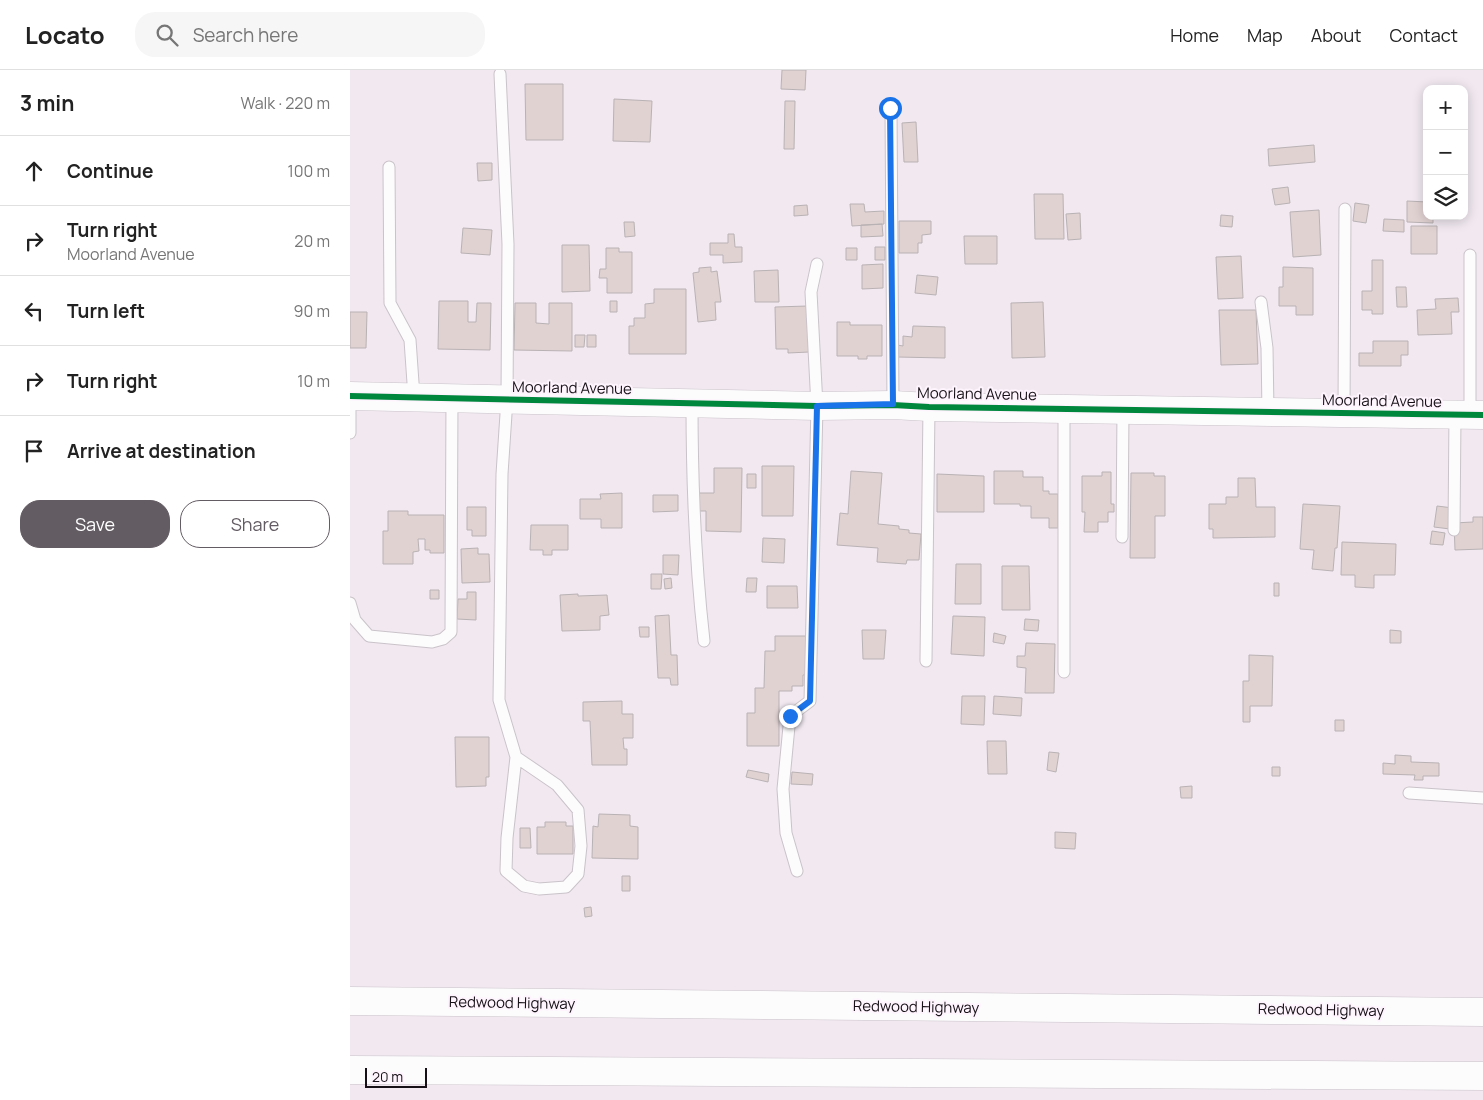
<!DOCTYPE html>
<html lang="en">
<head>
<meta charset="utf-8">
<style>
	body { margin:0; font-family:Manrope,sans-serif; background:#f6f6f6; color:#222 }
	.controls { position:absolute; right:15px; top:15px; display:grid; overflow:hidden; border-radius:10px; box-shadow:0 2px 12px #0003 }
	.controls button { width:45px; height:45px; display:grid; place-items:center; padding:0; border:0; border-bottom:1px solid #e0e0e0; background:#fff; color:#222; font:25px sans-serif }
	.scale { position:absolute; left:15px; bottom:12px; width:62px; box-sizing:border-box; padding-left:5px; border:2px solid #171117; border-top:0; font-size:14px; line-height:18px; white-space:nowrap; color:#171117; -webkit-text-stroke:4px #fef4fd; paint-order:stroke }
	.stop { position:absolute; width:15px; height:15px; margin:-11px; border:4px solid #1a73e8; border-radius:50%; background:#fff }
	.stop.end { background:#1a73e8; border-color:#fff; box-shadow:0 1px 5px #0008 }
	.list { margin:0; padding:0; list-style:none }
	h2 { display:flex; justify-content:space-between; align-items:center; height:65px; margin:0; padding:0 20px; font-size:21px }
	h2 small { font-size:16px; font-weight:400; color:#767676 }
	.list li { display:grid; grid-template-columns:32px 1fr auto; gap:15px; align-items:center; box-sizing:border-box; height:70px; padding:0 20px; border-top:1px solid #e0e0e0 }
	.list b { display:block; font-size:19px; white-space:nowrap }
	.list p { margin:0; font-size:16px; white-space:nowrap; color:#767676 }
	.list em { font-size:16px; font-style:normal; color:#767676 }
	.actions { display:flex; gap:10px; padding:15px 20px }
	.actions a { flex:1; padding:11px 0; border:1px solid #635c63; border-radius:20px; text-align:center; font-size:18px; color:#635c63 }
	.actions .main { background:#635c63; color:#fff }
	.icon { flex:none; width:28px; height:28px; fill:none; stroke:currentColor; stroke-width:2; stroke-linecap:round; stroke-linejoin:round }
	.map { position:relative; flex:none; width:1133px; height:1030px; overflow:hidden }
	header { display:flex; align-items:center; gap:30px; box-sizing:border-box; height:70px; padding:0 25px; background:#fff; border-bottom:1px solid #e0e0e0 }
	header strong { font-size:24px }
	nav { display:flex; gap:28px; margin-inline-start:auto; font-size:18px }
	.search { width:350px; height:45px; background:#f6f6f6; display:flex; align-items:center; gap:12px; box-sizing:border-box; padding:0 18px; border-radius:20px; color:#767676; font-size:19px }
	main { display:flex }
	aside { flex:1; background:#fff }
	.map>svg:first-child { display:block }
	.building { fill:#e1d2d2; stroke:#b9b2b4 }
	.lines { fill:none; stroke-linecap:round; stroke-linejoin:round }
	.lane-casing { stroke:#cac3c9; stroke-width:13 }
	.secondary-casing { stroke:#cac3c9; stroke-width:29 }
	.highway-casing { stroke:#cac3c9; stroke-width:29 }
	.lane { stroke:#fdfcfd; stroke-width:11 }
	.secondary { stroke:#fdfcfd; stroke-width:28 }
	.highway { stroke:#fdfcfd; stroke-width:28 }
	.cycleway-casing { stroke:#fef4fd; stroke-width:9 }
	.cycleway { stroke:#00873e; stroke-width:6 }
	.route { stroke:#1a73e8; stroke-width:6 }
	.labels { text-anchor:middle; stroke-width:4; stroke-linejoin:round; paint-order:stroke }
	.street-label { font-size:15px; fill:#171117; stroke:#fef4fd }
</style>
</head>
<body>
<header>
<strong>Locato</strong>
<div class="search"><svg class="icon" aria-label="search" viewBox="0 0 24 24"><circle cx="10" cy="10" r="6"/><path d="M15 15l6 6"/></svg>Search here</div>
<nav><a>Home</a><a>Map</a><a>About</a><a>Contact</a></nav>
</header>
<main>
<aside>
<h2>3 min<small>Walk · 220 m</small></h2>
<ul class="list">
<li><svg class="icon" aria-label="ahead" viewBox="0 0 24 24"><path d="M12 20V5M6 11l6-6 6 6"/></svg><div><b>Continue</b></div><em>100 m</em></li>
<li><svg class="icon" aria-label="right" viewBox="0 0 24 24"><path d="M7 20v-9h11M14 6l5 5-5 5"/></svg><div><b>Turn right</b><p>Moorland Avenue</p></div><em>20 m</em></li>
<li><svg class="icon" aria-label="left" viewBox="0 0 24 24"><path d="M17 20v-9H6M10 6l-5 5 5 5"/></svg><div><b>Turn left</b></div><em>90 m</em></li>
<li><svg class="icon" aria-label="right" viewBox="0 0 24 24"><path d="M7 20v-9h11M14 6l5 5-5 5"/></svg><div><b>Turn right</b></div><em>10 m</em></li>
<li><svg class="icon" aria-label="arrive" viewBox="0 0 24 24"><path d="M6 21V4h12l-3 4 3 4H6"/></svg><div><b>Arrive at destination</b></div></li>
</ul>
<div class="actions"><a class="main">Save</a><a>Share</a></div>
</aside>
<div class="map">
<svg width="1133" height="1030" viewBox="0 0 1133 1030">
	<rect width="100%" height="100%" fill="#f1e8f0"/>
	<path class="building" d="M432,0H456L455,20L431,19Z
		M175,14H213V70H176Z
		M264,29L302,31L300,72L263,71Z
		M435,31H445L444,79H434Z
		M566,52L568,92H554L552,53Z
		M964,75L965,92L919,96L918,79Z
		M127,93H142V110L128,111Z
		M938,117L940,133L925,135L922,119Z
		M684,124H713L714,169H685Z
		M1057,131L1077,132V146H1083V153L1057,152Z
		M1005,133L1019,135L1016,153L1003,151Z
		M500,134H514L515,142L534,141V154L502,156Z
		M457,135L458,145L444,146V136Z
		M969,140L971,185L943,187L940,142Z
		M730,143L731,169L718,170L716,144Z
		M871,145L883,146L882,157L870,156Z
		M1034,149L1054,150V162L1033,161Z
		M549,151H581V164L572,165V173H568V183H549Z
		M274,152H284L285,166L275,167Z
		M532,154L533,166L511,167V155Z
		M1061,156H1087V184H1061Z
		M113,158L142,160L140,185L111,183Z
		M378,164H384L385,177H392V192L373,193V185H360V173H378Z
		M614,166H647V194H615Z
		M212,175H239L240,221L212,222Z
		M525,177H535V190H525Z
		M256,178H269V182H282V223H257V208H249L250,199H256Z
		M496,178H507V190H496Z
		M891,186L893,228L868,229L866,187Z
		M1022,190H1033V244H1022V240H1012V221H1022Z
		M533,194V218L512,219V195Z
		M361,197V202L367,201L371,232H365L366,250L348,252L343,203L349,202V198Z
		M933,197L963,198V245H946V236H929V217H933Z
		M428,200L429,232H405L404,201Z
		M567,205L588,207L586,225L565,223Z
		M1046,217H1056L1057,237H1047Z
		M304,219H336V284H279V256H284V248H295V234L304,233Z
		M1108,228L1109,242H1101L1102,264L1068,265L1067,240L1086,239L1085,229Z
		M89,231H118V252H126L127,233H141L140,280L88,279Z
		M260,231H267V242H260Z
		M693,232L695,287L662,288L661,233Z
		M165,233H186V253L199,254V233H222V281L164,280Z
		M458,236L459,282L438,283V279H426L425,237Z
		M869,240H906L908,294L871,295Z
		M0,242H17L16,278H0Z
		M487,252H500V255H532V286H517V289H508V286H487Z
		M563,256L595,257V288L547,287V275L553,276V266L562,267Z
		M225,265H235L234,277H225Z
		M237,265H246V277H237Z
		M1023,271H1058V285H1051V296H1009V283H1023Z
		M412,396H444L443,446H412Z
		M364,398H392L391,462L356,461V441H347V423H364Z
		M501,401L532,403L528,454L549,456V459L559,460V463L571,464L569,490H557L556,494L527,492L528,478L487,475L490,443L498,444Z
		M644,401H673V407H693V421H699V424H708V458H699V448H681V436H670V434H644Z
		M752,402H761V434H764V442H758V452H748V462H734L735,442H732V406H752Z
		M781,403H804V406H815V446H805V488H780Z
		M397,404H406V418H397Z
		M587,404L634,406V442H587Z
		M888,408H905L906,437H925V467L863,468V459H859V434H876V427H888Z
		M272,423V458H251V449H230V429H251L250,424Z
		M303,425H328V441L303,442Z
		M953,434L990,436L987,478H985L983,501L962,499L964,480L950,479Z
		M1087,436L1103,438L1100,459L1084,457Z
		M117,437H136V466H122V460H117Z
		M38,441H58V445H94V483H80V480H75V469H68L69,481L63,482V494H33V461H38Z
		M1123,447H1133V479L1105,480L1104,453L1123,452Z
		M181,455H218V480H202V485H193V480H180Z
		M1082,461L1095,463L1093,475L1080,474Z
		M413,468L435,469L434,493L412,492Z
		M992,472L1046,474L1045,505H1024V518L1005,517V505H991Z
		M128,478V484H139L140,512L112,513L111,479Z
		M313,485H329L328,505L313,504Z
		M606,494H631V534H605Z
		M652,496H679L680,540H652Z
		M301,504H312L311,519H301Z
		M321,508L322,518L315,519L314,509Z
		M397,508H407L406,522H396Z
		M924,513H929V526H924Z
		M417,516H447L448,538H417Z
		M80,520H89V529H80Z
		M117,522H126V550L107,549L108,529H117Z
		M228,524V526L257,525L259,545L250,546V560L212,561L210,525Z
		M319,545L321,585H327L328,615H321L320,608H308L305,546Z
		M603,546L635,547L634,586L601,584Z
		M675,549L689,550L688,561L674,560Z
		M289,557H299V567H290Z
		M512,560H536L534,589H513Z
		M1040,560L1051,561V573H1040Z
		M644,563L656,566L654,574L643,572Z
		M425,566H456V605H453V616H442V621H429V676H397V643H405V618H414L415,581H425Z
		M676,573L705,574L704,623H675L676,598L667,597V586H675Z
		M899,585L923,586L922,636H900V652H893V611H899Z
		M612,626H635L634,655L611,654Z
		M644,626L672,628L671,646L643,644Z
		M272,631V644H283V668H273L274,679H277V695H242L240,651H233V632Z
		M985,650H994V661H985Z
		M105,667H139V707H136V716L106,717Z
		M637,671H656L657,704H638Z
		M699,682L709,683L706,702L697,700Z
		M1045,685L1061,686V692L1089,693V706H1073V710H1064L1065,705L1033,704V693L1045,694Z
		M922,697H930V706H922Z
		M398,700L419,704L418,712L396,707Z
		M442,702L463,704L462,715L441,714Z
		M842,716V728H831L830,717Z
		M249,744L280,745V756L288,757V789L242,788L243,756L248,757Z
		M195,752H216V756H223V784H187V757H195Z
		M170,758H180L181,778H170Z
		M705,762L726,763L725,779L705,778Z
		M272,806H280V821H272Z
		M241,837L242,846L235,847L234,838Z"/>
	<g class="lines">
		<defs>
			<path id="lane" d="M150,4L158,174L157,329L152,404L149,630L166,687L157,768L156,801L174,816L189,819L216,817L228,804L231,776L228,740L207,715L166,687
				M541,38L543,335
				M39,97L40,233L60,270L64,327
				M1120,185V345
				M911,232L917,278L918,342
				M342,333C342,414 345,491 354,571
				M714,339V602
				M994,343L995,139
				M0,363V326
				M1104,460L1105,345
				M772,467L773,340
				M0,533L5,550L19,566L82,572L93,569L101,562L102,328
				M576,591L579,337
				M1059,723L1133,728
				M447,801L436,763L433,719L440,646L460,631L467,336L461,222L467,194"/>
			<path id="secondary" d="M0,326L467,336L543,335L579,337L1133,345"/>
			<path id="highway" d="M0,931L1133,942
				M0,1000L1133,1006"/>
		</defs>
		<use href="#lane" class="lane-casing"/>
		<use href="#secondary" class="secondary-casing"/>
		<use href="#highway" class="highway-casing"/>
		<use href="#lane" class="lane"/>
		<use href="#secondary" class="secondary"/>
		<use href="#highway" class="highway"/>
		<defs>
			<path id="cycleway" d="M0,326L467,336L543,335L579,337L1133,345"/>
		</defs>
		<use href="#cycleway" class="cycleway-casing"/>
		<use href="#cycleway" class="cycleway"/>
	</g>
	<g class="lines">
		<path class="route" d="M440,646L460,631L467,336L543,334L540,38"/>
	</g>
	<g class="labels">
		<g class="street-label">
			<text transform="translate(222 318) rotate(1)" y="5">Moorland Avenue</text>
			<text transform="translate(627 324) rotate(1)" y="5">Moorland Avenue</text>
			<text transform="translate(1032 331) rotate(1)" y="5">Moorland Avenue</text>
			<text transform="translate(162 933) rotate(1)" y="5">Redwood Highway</text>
			<text transform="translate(566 937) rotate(1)" y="5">Redwood Highway</text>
			<text transform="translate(971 940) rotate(1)" y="5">Redwood Highway</text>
		</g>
	</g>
</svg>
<div class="controls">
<button>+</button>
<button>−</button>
<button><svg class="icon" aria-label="layers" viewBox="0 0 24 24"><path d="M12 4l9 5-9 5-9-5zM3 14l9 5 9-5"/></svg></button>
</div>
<div class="scale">20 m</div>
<div class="stop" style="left:540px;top:38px"></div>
<div class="stop end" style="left:440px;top:646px"></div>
</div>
</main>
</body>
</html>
